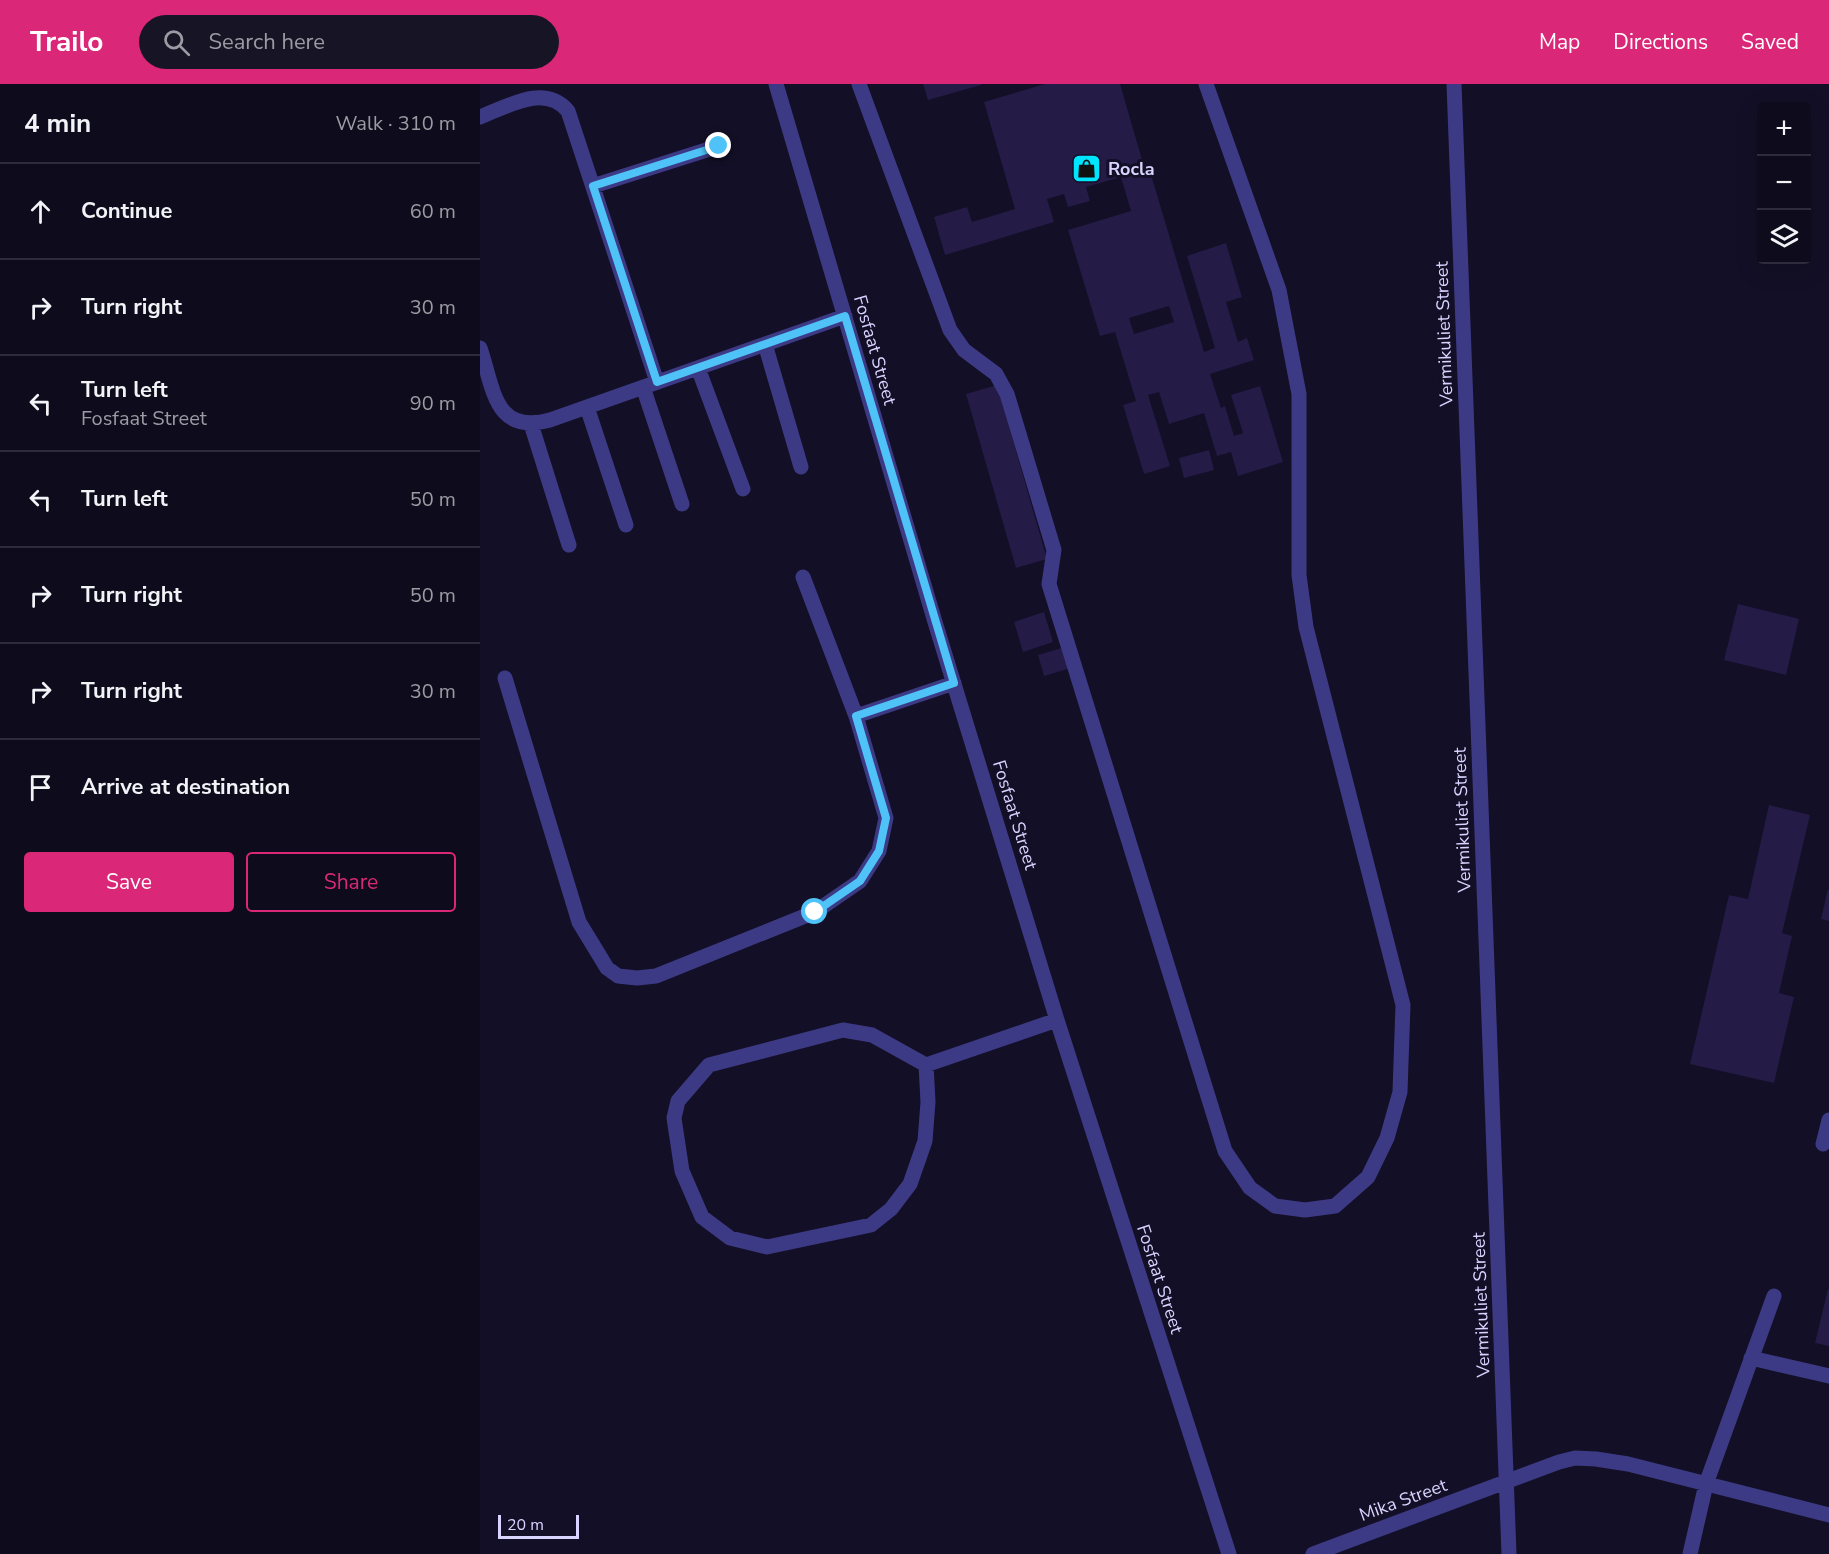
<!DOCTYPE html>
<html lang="en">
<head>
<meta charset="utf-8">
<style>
	body { margin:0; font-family:"Nunito Sans",sans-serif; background:#171425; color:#f1f3f6 }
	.controls { position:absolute; right:18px; top:18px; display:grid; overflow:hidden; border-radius:6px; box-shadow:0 6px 24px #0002 }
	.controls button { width:54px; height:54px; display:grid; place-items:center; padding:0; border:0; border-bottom:2px solid #2e2b3b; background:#0e0b1c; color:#f1f3f6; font:30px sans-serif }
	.scale { position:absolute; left:18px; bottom:15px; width:81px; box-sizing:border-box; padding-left:6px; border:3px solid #d9d4ff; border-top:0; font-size:16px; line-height:21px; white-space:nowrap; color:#d9d4ff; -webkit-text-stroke:4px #130f26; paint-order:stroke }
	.stop { position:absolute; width:18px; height:18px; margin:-14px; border:4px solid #4fc3f7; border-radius:50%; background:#fff }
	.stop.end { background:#4fc3f7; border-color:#fff; box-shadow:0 2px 6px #0008 }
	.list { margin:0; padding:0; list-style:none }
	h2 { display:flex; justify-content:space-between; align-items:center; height:78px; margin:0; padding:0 24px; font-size:26px }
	h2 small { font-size:20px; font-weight:400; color:#9b9ba3 }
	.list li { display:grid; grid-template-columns:39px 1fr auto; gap:18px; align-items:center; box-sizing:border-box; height:96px; padding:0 24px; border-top:2px solid #2e2b3b }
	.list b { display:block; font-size:22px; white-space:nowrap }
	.list p { margin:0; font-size:20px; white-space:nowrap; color:#9b9ba3 }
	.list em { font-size:20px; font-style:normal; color:#9b9ba3 }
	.actions { display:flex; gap:12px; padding:18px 24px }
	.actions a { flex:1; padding:14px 0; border:2px solid #db2777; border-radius:6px; text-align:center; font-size:21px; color:#db2777 }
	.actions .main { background:#db2777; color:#fff }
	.icon { flex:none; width:33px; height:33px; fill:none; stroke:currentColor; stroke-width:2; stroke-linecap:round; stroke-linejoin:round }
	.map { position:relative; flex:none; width:1349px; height:1470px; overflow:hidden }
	header { display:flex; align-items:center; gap:36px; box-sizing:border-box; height:84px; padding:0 30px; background:#db2777; color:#fff }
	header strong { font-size:28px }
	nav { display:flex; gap:33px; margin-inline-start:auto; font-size:21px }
	.search { width:420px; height:54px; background:#171425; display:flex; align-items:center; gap:15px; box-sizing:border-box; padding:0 21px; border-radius:33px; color:#9b9ba3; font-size:22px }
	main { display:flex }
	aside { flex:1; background:#0e0b1c }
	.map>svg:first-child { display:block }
	.building { fill:#241b47; fill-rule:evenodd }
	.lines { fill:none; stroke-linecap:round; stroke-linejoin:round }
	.minor { stroke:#3d3a85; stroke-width:15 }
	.route { stroke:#4fc3f7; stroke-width:8 }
	.labels { text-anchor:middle; stroke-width:6; stroke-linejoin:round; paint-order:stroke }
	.poi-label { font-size:18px; font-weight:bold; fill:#d9d4ff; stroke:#130f26; text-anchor:start }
	.street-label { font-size:18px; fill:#d9d4ff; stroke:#130f26 }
</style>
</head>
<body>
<header>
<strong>Trailo</strong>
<div class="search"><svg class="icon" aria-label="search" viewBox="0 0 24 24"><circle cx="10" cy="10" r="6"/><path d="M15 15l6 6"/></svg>Search here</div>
<nav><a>Map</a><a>Directions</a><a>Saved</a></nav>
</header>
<main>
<aside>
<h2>4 min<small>Walk · 310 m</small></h2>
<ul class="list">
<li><svg class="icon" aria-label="ahead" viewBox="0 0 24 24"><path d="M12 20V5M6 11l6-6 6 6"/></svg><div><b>Continue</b></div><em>60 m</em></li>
<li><svg class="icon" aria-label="right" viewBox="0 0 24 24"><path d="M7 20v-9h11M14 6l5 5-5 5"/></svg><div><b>Turn right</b></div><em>30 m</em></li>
<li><svg class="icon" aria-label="left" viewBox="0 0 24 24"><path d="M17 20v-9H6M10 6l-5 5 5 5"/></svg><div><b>Turn left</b><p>Fosfaat Street</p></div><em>90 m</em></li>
<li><svg class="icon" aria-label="left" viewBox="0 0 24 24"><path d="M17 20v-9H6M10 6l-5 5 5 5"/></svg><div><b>Turn left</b></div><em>50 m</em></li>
<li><svg class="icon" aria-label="right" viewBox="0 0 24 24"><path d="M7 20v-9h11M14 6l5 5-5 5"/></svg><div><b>Turn right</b></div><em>50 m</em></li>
<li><svg class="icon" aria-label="right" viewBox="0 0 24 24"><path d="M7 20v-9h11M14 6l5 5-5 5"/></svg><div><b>Turn right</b></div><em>30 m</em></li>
<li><svg class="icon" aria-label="arrive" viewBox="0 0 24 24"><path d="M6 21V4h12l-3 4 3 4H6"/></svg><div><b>Arrive at destination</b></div></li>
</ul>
<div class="actions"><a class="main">Save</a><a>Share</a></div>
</aside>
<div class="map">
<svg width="1349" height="1470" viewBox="0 0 1349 1470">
	<rect width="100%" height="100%" fill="#130f26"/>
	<path class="building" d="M443,0H501V1L448,16Z
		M565,0H640L665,86L669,84L724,268L735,264L707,172L746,159L762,213L746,218L758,258L767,254L774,276L730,290L741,324L745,322L754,352L763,349L751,311L780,302L803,378L758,392L751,368L737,372L724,329L689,340L679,308L668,311L690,382L664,390L643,321L656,317L635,248L620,252L588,146L651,127L641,93L606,103L610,117L588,123L584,110L567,115L574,138L465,171L454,133L487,123L492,138L535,125L504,18ZM689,222L694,238L654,250L649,234Z
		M517,301L567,475L536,484L486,310Z
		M729,366L734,386L704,394L699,374Z
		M1258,520L1319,535L1306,591L1244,576Z
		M564,528L573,558L543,568L534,538Z
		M585,563L591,584L564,592L558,571Z
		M1289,721L1330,731L1302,849L1312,852L1299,909L1314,913L1294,999L1210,980L1249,811L1268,815Z
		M1348,805L1349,806V837L1341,835Z
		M1348,1205H1349V1262L1335,1259Z"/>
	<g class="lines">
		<path class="minor" d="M296,0L455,538L577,936L749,1470
			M379,0L470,246L484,266L516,290L527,310L574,466L569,500L745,1067L770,1104L795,1122L825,1126L855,1122L888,1093L907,1054L920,1008L923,921L826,543L819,491V310L799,206L726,0
			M974,0L1029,1470
			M0,33C30,21 65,0 88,27L177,298
			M113,102L239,62
			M285,260L321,383
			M0,264C14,305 14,351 70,336L365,232
			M218,284L263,405
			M163,303L202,420
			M107,323L146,441
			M51,340L89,461
			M323,493L376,632L474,599
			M25,594L99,838L127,884L138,892L157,894L176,892L335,828L380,797L399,767L406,734L376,632
			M446,981L448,1018L445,1057L430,1100L411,1125L391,1141L287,1163L250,1154L222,1133L202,1087L194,1034L198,1017L229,981L363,946L392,951L446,981L577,936
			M1343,1060L1349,1036
			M1271,1274L1349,1292
			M833,1470L1079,1378L1095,1374L1116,1375L1148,1380L1349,1431
			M1210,1470L1226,1400L1294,1212"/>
	</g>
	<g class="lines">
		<path class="route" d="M239,62L113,102L177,298L365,232L474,599L376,632L406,734L399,767L380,797L335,828"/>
	</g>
	<defs>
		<symbol id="shop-square" viewBox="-11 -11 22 22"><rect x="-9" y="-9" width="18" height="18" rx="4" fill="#00e5ff" stroke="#130f26"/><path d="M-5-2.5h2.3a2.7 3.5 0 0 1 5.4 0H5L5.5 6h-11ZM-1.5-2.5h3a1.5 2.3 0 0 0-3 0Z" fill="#111"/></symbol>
	</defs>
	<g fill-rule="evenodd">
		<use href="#shop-square" x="590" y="68" width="33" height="33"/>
	</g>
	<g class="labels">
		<g class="poi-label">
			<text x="628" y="91">Rocla</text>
		</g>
		<g class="street-label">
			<text transform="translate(964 250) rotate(-92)" y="6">Vermikuliet Street</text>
			<text transform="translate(395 266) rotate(74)" y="6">Fosfaat Street</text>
			<text transform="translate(535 731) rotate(73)" y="6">Fosfaat Street</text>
			<text transform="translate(982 736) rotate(-92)" y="6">Vermikuliet Street</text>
			<text transform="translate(680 1195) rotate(72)" y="6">Fosfaat Street</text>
			<text transform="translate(1001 1221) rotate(-92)" y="6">Vermikuliet Street</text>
			<text transform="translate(923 1416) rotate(-20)" y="6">Mika Street</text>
		</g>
	</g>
</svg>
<div class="controls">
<button>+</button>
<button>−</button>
<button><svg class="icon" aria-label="layers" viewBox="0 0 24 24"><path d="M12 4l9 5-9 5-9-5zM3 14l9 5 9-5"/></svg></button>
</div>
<div class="scale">20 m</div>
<div class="stop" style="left:335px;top:828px"></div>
<div class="stop end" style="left:239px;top:62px"></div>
</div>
</main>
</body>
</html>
